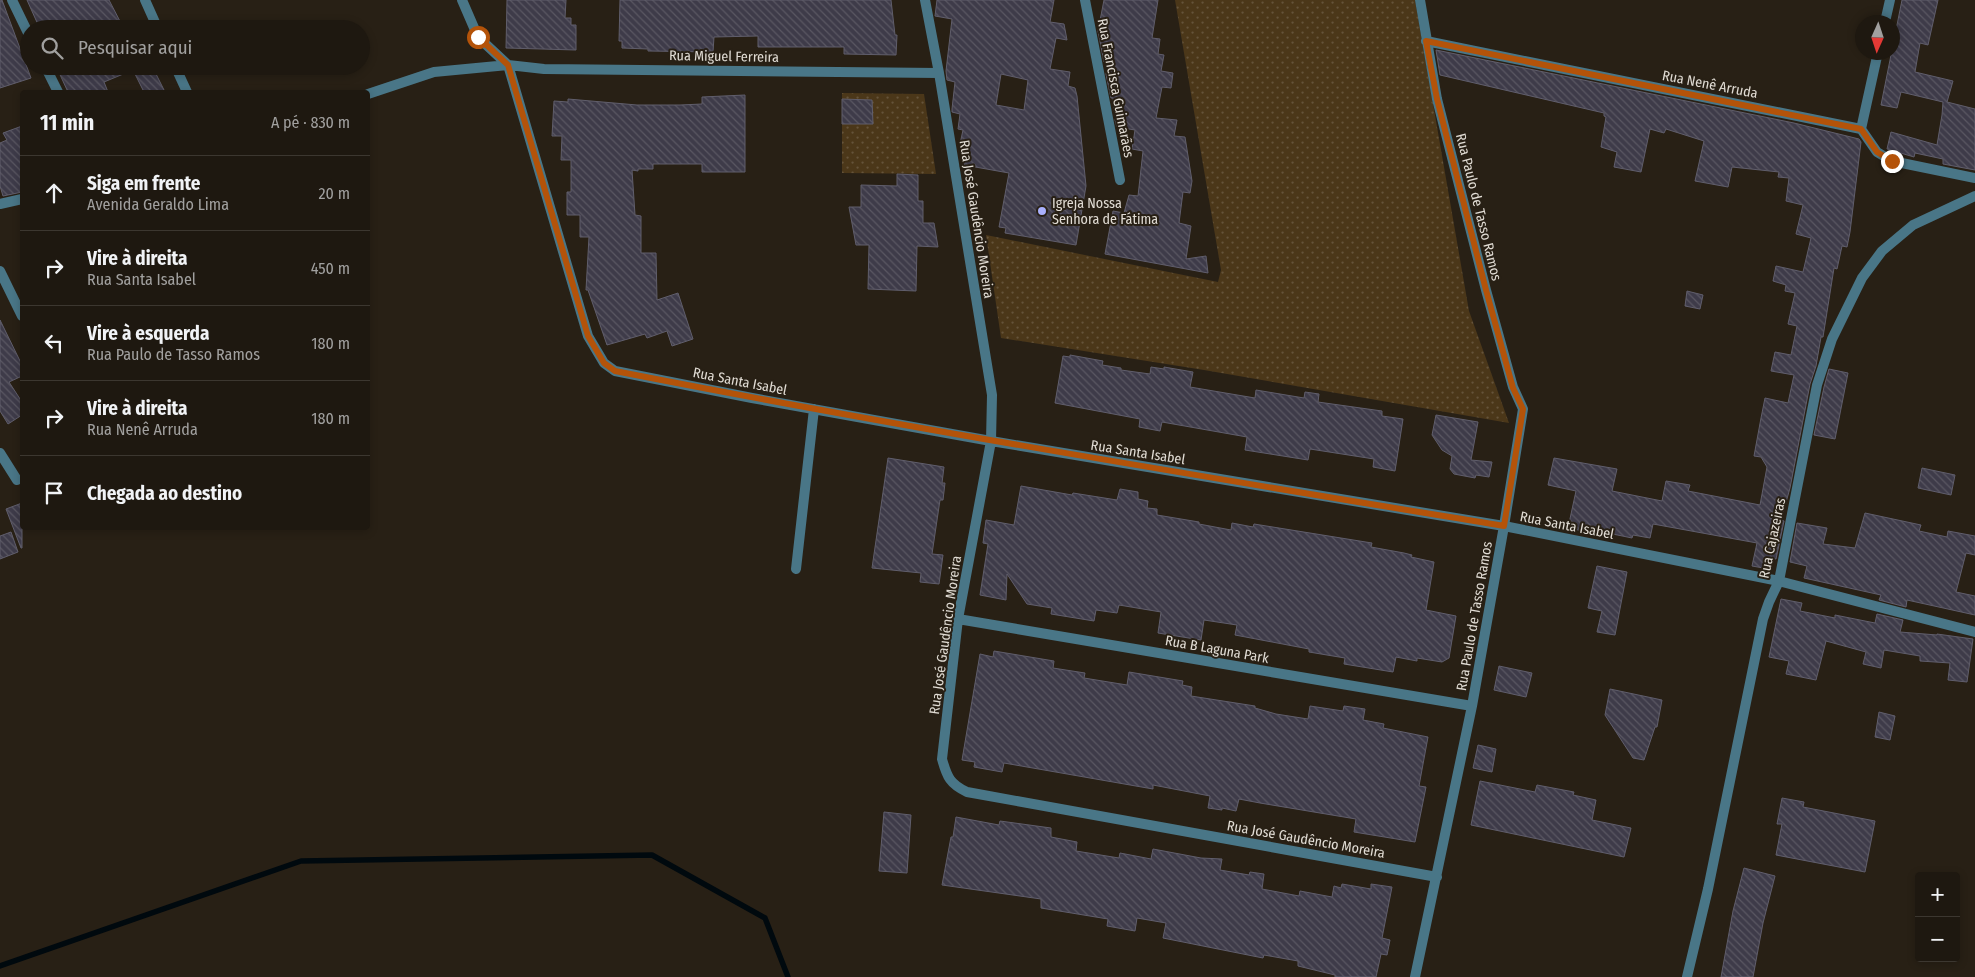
<!DOCTYPE html>
<html lang="pt">
<head>
<meta charset="utf-8">
<style>
	body { margin:0; font-family:"Fira Sans Condensed",sans-serif; background:#2b251e; color:#f1f3f6 }
	.controls { position:absolute; right:15px; bottom:15px; display:grid; overflow:hidden; border-radius:5px; box-shadow:0 2px 8px #0003 }
	.controls button { width:45px; height:45px; display:grid; place-items:center; padding:0; border:0; border-bottom:1px solid #3c3730; background:#1e1810; color:#f1f3f6; font:25px sans-serif }
	.compass { position:absolute; left:1855px; top:15px; width:45px; height:45px; border-radius:50%; background:#1e1810; box-shadow:0 2px 8px #0003; rotate:183deg }
	.stop { position:absolute; width:15px; height:15px; margin:-11px; border:4px solid #b45309; border-radius:50%; background:#fff }
	.stop.end { background:#b45309; border-color:#fff; box-shadow:0 1px 5px #0008 }
	.list { margin:0; padding:0; list-style:none }
	h2 { display:flex; justify-content:space-between; align-items:center; height:65px; margin:0; padding:0 20px; font-size:21px }
	h2 small { font-size:16px; font-weight:400; color:#a1a09f }
	.list li { display:grid; grid-template-columns:32px 1fr auto; gap:15px; align-items:center; box-sizing:border-box; height:75px; padding:0 20px; border-top:1px solid #3c3730 }
	.list b { display:block; font-size:19px; white-space:nowrap }
	.list p { margin:0; font-size:16px; white-space:nowrap; color:#a1a09f }
	.list em { font-size:16px; font-style:normal; color:#a1a09f }
	.icon { flex:none; width:28px; height:28px; fill:none; stroke:currentColor; stroke-width:2; stroke-linecap:round; stroke-linejoin:round }
	.map { position:relative; flex:none; width:1975px; height:977px; overflow:hidden }
	.search { position:absolute; background:#1e1810; box-shadow:0 2px 8px #0003; left:20px; top:20px; width:350px; height:55px; display:flex; align-items:center; gap:12px; box-sizing:border-box; padding:0 18px; border-radius:28px; color:#a1a09f; font-size:19px }
	.panel { position:absolute; background:#1e1810; box-shadow:0 2px 8px #0003; left:20px; top:90px; width:350px; height:440px; border-radius:5px }
	.map>svg:first-child { display:block }
	.grass { fill:url(#grass-dots) }
	.lines { fill:none; stroke-linecap:round; stroke-linejoin:round }
	.stream { stroke:#00090e; stroke-width:5.5 }
	.building { fill:url(#building-back-hatch); stroke:#605e6c; fill-rule:evenodd }
	.street { stroke:#497687; stroke-width:10 }
	.route { stroke:#b45309; stroke-width:6 }
	.poi-dot { fill:#a9b0fc; stroke:#282015; stroke-width:2 }
	.labels { text-anchor:middle; stroke-width:4; stroke-linejoin:round; paint-order:stroke }
	.street-label { font-size:14px; fill:#e1dcd4; stroke:#282015 }
	.poi-label { font-size:14px; fill:#e1dcd4; stroke:#282015; text-anchor:start }
</style>
</head>
<body>
<div class="map">
<svg width="1975" height="977" viewBox="0 0 1975 977">
	<defs>
		<pattern id="grass-dots" width="8" height="8" patternUnits="userSpaceOnUse" patternTransform="scale(1.25)"><rect width="8" height="8" fill="#4b3719"/><path d="M2 2h.1M6 6h.1" fill="none" stroke="#65533a" stroke-width="1.8" stroke-linecap="round"/></pattern>
		<pattern id="building-back-hatch" width="6" height="6" patternUnits="userSpaceOnUse" patternTransform="scale(1.25)"><rect width="6" height="6" fill="#3e3b49"/><path d="M-1 5l2 2M0 0l6 6M5-1l2 2" fill="none" stroke="#5a5762"/></pattern>
	</defs>
	<rect width="100%" height="100%" fill="#282015"/>
	<path class="grass" d="M1175,0H1415L1469,311L1509,423L1204,370L1001,338L986,235L1218,282L1221,270Z
		M842,93L924,94L936,174L842,173Z"/>
	<g class="lines">
		<path class="stream" d="M0,966L301,861L652,855L765,918L788,977"/>
	</g>
	<path class="building" d="M2,0L31,78L0,88V1Z
		M27,0H109L124,29H40Z
		M507,0H566L565,18H571V25H576V50L506,48Z
		M620,0H891L895,35H897L896,55L844,54V47H758V36L714,37L713,52L648,51V49L622,48V41H619Z
		M937,0H1054L1050,22L1064,24L1067,40L1056,38L1050,69L1070,72L1068,86L1075,88L1077,96L1086,186L1076,245L1005,233L1006,228L999,227L1009,173L964,165L967,146L960,144L963,130L958,129L960,114L952,112V109L955,82L947,80L946,71L952,19L935,16ZM1001,74L1028,80L1024,110L996,105Z
		M1104,0H1158L1152,38L1160,39L1158,54L1164,55L1161,71L1173,73L1171,88L1162,87L1156,118L1177,120L1174,136L1185,137L1192,181L1190,193L1183,192L1179,223L1191,226L1186,259L1206,256L1208,273L1105,254L1113,211L1124,213L1129,195L1138,196L1143,151L1132,149L1135,130L1117,127L1115,120L1118,112L1114,111L1113,98H1111L1106,74L1109,63L1104,62L1098,31Z
		M1902,0H1938L1928,45L1920,43L1915,72L1953,81L1947,102L1975,109V170L1943,164V159L1915,153L1914,157L1887,149L1891,132L1937,145L1942,115L1943,102L1901,92L1897,108L1881,105Z
		M1436,50L1794,123L1859,139L1861,142L1850,232L1847,247L1842,246L1837,269L1834,268L1823,337H1821L1816,366L1810,384L1790,488L1781,520L1784,521L1776,559L1772,558L1769,569L1752,566L1757,543L1653,524L1650,538L1633,535L1632,538L1603,532V535L1568,528L1576,491L1548,485L1554,458L1617,469L1612,491L1662,501L1666,481L1690,485L1688,491L1760,505L1767,467L1761,457L1754,456L1761,418L1765,398L1788,403L1794,375L1771,371L1775,352L1791,355L1797,326L1788,324L1795,293L1785,291L1786,285L1773,281L1776,266L1803,272L1811,238L1796,234L1803,205L1786,201L1789,178L1778,177L1779,172L1732,167L1728,187L1695,181L1704,141L1666,129L1664,133L1650,129L1641,172L1614,167L1617,152L1601,147L1606,117L1604,116V113L1440,75Z
		M56,66H152L165,92H144L133,70L104,82L108,92H68Z
		M745,95V172H702V164H653V169H638V171L632,170L635,215L641,216V253H656L657,300L678,293L693,339L672,346L667,331L647,338L645,334L607,345L588,290H586L589,237H580V215H567V192H571V160H561L562,136H552L554,101L568,102V99L637,105H680L702,104V97Z
		M842,99L872,100L873,124H842Z
		M22,126V192L3,196L0,186V143L7,140L3,133Z
		M897,174L918,175V201H923V223H934L938,247L917,246L916,291L868,289L869,245H856L849,207H861V185L897,186Z
		M1687,291L1703,295L1700,309L1685,306Z
		M0,320L22,365V376L9,382L22,402V415L8,424L0,411Z
		M1070,355L1103,361L1102,365L1121,368V370L1150,374L1151,367L1164,369V367L1193,372L1190,387L1255,398L1256,390L1304,398L1305,392L1319,394L1318,402L1382,411V416L1403,419L1395,471L1373,467L1374,459L1310,449L1308,460L1245,450L1247,437L1162,422L1160,431L1139,427L1140,419L1055,403L1063,356L1070,357Z
		M1829,369L1848,373L1835,439L1814,435L1824,387Z
		M1436,415L1478,422L1471,460L1492,462L1489,477L1476,475L1475,478L1454,474L1450,469L1452,456L1442,450L1432,435Z
		M888,458L944,467L942,483H945L943,500H940L932,554L943,555L939,584L920,582L921,573L872,568Z
		M1922,468L1955,475L1951,495L1918,488Z
		M1021,486L1072,495L1073,493L1117,500L1120,489L1138,492V499L1148,501L1147,508L1157,509V515L1199,522V524L1231,530L1232,523L1253,527L1254,524L1372,543L1371,547L1404,553L1412,555L1411,557L1434,562L1426,610L1456,616L1449,658L1442,662L1417,658V661L1396,657L1393,672L1344,664L1345,658L1309,652V649L1235,635L1237,625L1204,620L1201,640L1158,633L1161,612L1119,605L1117,613L1096,610L1094,621L1051,614L1052,608L1027,604L1007,574L1006,600L980,595L988,544L983,543L986,520L1014,525Z
		M22,503V548H21L6,509Z
		M1865,513L1921,525L1919,531L1947,537L1948,531L1975,536V555L1966,553L1956,592L1975,596V615L1907,600L1906,607L1879,600L1881,595L1804,578L1807,566L1790,562L1797,523L1827,528L1823,544L1855,548Z
		M11,532L18,552L0,559V536Z
		M1597,566L1627,572L1615,635L1597,632L1602,611L1588,608Z
		M1781,599L1802,603L1800,611L1835,618V615L1875,623L1877,614L1903,620L1900,632L1937,635V634L1973,639L1967,682L1948,680L1950,663L1920,661V656L1884,650L1881,668L1863,664L1866,652L1826,641L1816,680L1786,674L1789,661L1769,657Z
		M994,651L1054,661L1053,668L1085,673L1084,678L1127,685L1129,672L1183,681L1182,685L1192,687L1191,696L1255,706V708L1276,714L1308,719L1310,706L1343,711L1344,706L1365,709L1363,720L1384,724L1383,728L1428,737L1419,786L1426,787L1415,842L1354,832L1356,819L1260,803L1239,799L1236,811L1222,808V810L1208,808L1210,796L1153,785V789L1004,763L1002,772L974,767L975,762L962,760L980,654L993,657Z
		M1499,666L1532,673L1526,697L1494,690Z
		M1610,689L1662,700L1657,727H1655L1644,760L1633,758L1605,715Z
		M1879,712L1895,716L1890,740L1875,737Z
		M1478,745L1496,749L1492,772L1473,768Z
		M1480,781L1535,792L1537,785L1574,792L1573,795L1596,800L1592,820L1631,828L1624,857L1471,825Z
		M1782,798L1804,802L1803,807L1875,821L1865,872L1776,855L1782,824H1777Z
		M884,812L911,815L907,873L879,871Z
		M956,817L999,825L1000,821L1051,828V837L1077,842L1076,851L1119,858L1120,853L1151,859L1153,849L1201,858L1222,859L1220,870L1249,875L1250,872L1264,874L1262,889L1299,896L1300,891L1332,897L1334,886L1341,888L1342,884L1371,889V884L1392,887L1382,938L1390,940L1387,955L1381,954L1376,977H1335V975L1298,966V961L1264,955L1263,958L1163,938L1166,923L1137,918L1135,931L1107,926L1108,919L1041,908V899L942,885L951,837H953Z
		M1744,868L1775,876L1763,923L1753,977H1721L1733,911Z"/>
	<g class="lines">
		<path class="street" d="M12,0L29,35
			M145,0L158,29
			M462,0L478,37L508,65
			M925,0L939,73L992,395L991,441L958,619L942,759C947,777 950,784 967,792L1437,877
			M1085,0L1120,180
			M1885,22L1890,0
			M1426,41L1861,129L1877,152L1892,161L1975,178
			M508,65L588,336L604,363L615,371L752,398L991,441L1504,526L1779,581L1975,632
			M45,66L58,92
			M175,66L187,92
			M368,94L434,72L508,65L544,69L939,73
			M1861,129L1878,52
			M0,204L22,199
			M0,271L22,316
			M0,453L17,480
			M796,569L814,409
			M958,619L1472,706
			M1415,977L1472,706L1504,526L1523,409L1513,387L1486,290L1437,99L1420,0
			M1687,977L1708,889L1763,619L1769,602L1779,581L1817,385L1832,339L1862,278L1882,251L1913,225L1975,196"/>
	</g>
	<g class="lines">
		<path class="route" d="M478,37L508,65L588,336L604,363L615,371C910,429 1207,477 1504,526L1523,409L1513,388L1486,290L1437,99L1426,41L1861,129L1877,152L1892,161"/>
	</g>
	<circle class="poi-dot" cx="1042" cy="211" r="5"/>
	<g class="labels">
		<g class="street-label">
			<text transform="translate(724 56) rotate(1)" y="5">Rua Miguel Ferreira</text>
			<text transform="translate(1710 84) rotate(11)" y="5">Rua Nenê Arruda</text>
			<text transform="translate(1116 88) rotate(79)" y="5">Rua Francisca Guimarães</text>
			<text transform="translate(1479 207) rotate(76)" y="5">Rua Paulo de Tasso Ramos</text>
			<text transform="translate(977 219) rotate(81)" y="5">Rua José Gaudêncio Moreira</text>
			<text transform="translate(740 381) rotate(11)" y="5">Rua Santa Isabel</text>
			<text transform="translate(1138 452) rotate(9)" y="5">Rua Santa Isabel</text>
			<text transform="translate(1567 525) rotate(11)" y="5">Rua Santa Isabel</text>
			<text transform="translate(1772 538) rotate(-78)" y="5">Rua Cajazeiras</text>
			<text transform="translate(1474 616) rotate(-80)" y="5">Rua Paulo de Tasso Ramos</text>
			<text transform="translate(945 635) rotate(-82)" y="5">Rua José Gaudêncio Moreira</text>
			<text transform="translate(1217 649) rotate(10)" y="5">Rua B Laguna Park</text>
			<text transform="translate(1306 839) rotate(10)" y="5">Rua José Gaudêncio Moreira</text>
		</g>
		<g class="poi-label">
			<text x="1052" y="208">Igreja Nossa<tspan x="1052" dy="16">Senhora de Fátima</tspan></text>
		</g>
	</g>
</svg>
<div class="controls">
<button>+</button>
<button>−</button>
</div>
<svg class="compass" viewBox="-18 -18 36 36"><path d="M0-13l5 13h-10z" fill="#e53935"/><path d="M0 13l5-13h-10z" fill="#a1a09f"/></svg>
<div class="stop" style="left:478px;top:37px"></div>
<div class="stop end" style="left:1892px;top:161px"></div>
<div class="search"><svg class="icon" aria-label="search" viewBox="0 0 24 24"><circle cx="10" cy="10" r="6"/><path d="M15 15l6 6"/></svg>Pesquisar aqui</div>
<section class="panel">
<h2>11 min<small>A pé · 830 m</small></h2>
<ul class="list">
<li><svg class="icon" aria-label="ahead" viewBox="0 0 24 24"><path d="M12 20V5M6 11l6-6 6 6"/></svg><div><b>Siga em frente</b><p>Avenida Geraldo Lima</p></div><em>20 m</em></li>
<li><svg class="icon" aria-label="right" viewBox="0 0 24 24"><path d="M7 20v-9h11M14 6l5 5-5 5"/></svg><div><b>Vire à direita</b><p>Rua Santa Isabel</p></div><em>450 m</em></li>
<li><svg class="icon" aria-label="left" viewBox="0 0 24 24"><path d="M17 20v-9H6M10 6l-5 5 5 5"/></svg><div><b>Vire à esquerda</b><p>Rua Paulo de Tasso Ramos</p></div><em>180 m</em></li>
<li><svg class="icon" aria-label="right" viewBox="0 0 24 24"><path d="M7 20v-9h11M14 6l5 5-5 5"/></svg><div><b>Vire à direita</b><p>Rua Nenê Arruda</p></div><em>180 m</em></li>
<li><svg class="icon" aria-label="arrive" viewBox="0 0 24 24"><path d="M6 21V4h12l-3 4 3 4H6"/></svg><div><b>Chegada ao destino</b></div></li>
</ul>
</section>
</div>
</body>
</html>
